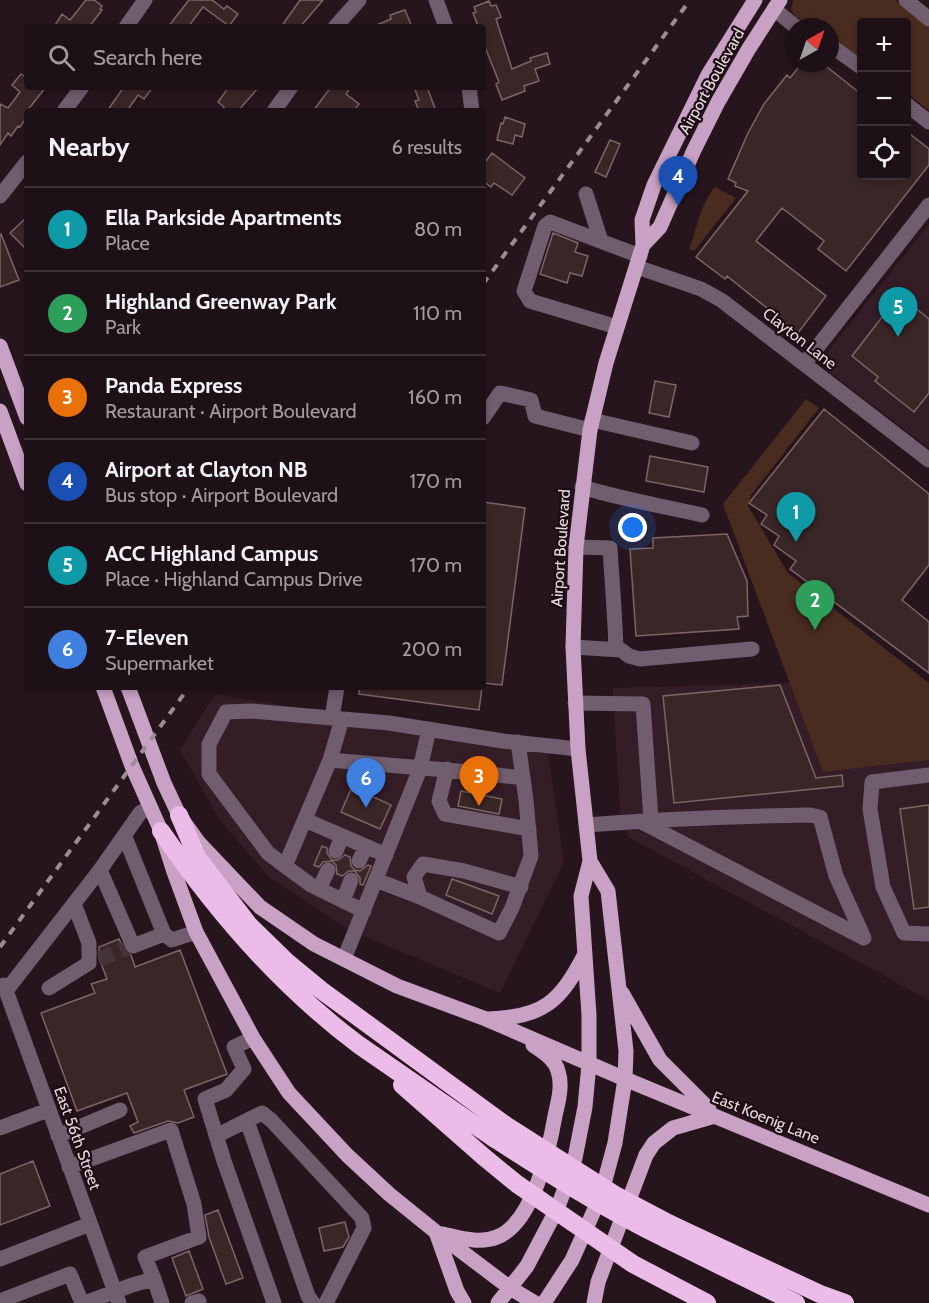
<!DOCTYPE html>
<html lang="en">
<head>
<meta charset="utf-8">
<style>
	body { margin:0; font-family:Cabin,sans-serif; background:#2a1e23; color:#f1f3f6 }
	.controls { position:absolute; right:18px; top:18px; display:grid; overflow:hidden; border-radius:6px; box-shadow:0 3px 9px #0003 }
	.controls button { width:54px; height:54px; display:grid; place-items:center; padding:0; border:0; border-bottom:2px solid #3b3035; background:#1d1016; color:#f1f3f6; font:30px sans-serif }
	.compass { position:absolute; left:785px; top:18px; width:54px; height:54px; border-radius:50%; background:#1d1016; box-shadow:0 3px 9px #0003; rotate:40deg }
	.you { position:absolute; left:633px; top:528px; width:21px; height:21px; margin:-15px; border:4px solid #fff; border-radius:50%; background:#1a73e8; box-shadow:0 0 0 9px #1a73e833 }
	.badge { display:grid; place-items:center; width:39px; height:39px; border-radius:50%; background:#bebf42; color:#fff; font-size:20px; font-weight:700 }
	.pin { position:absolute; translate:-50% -50px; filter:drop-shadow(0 2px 3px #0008) }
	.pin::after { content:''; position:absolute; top:32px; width:21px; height:18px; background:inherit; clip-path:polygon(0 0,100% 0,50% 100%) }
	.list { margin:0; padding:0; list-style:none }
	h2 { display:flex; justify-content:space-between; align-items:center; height:78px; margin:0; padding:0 24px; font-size:26px }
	h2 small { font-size:20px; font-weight:400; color:#a09da1 }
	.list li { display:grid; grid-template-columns:39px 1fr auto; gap:18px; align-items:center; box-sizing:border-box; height:84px; padding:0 24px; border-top:2px solid #3b3035 }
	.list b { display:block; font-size:22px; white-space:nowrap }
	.list p { margin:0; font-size:20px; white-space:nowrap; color:#a09da1 }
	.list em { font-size:20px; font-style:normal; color:#a09da1 }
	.icon { flex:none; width:33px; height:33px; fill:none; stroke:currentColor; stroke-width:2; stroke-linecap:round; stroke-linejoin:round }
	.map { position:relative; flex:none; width:929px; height:1303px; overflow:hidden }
	.search { position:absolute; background:#1d1016; box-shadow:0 3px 9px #0003; left:24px; top:24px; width:462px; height:66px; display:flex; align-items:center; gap:15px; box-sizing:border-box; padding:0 21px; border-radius:6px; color:#a09da1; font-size:22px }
	.panel { position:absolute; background:#1d1016; box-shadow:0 3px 9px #0003; left:24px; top:108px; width:462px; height:582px; border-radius:6px }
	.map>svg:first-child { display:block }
	.built { fill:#351d27 }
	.green { fill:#492b20 }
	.building { fill:#3b2627; stroke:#7d6566; stroke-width:1.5 }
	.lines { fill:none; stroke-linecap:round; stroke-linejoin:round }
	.minor-tunnel { stroke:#44333a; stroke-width:15; stroke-dasharray:15 8; stroke-linecap:butt }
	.minor { stroke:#705e6f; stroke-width:15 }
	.major { stroke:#c8a1c4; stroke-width:15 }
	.highway { stroke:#ebbce7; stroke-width:18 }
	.rail { stroke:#9b8d93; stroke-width:4; stroke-dasharray:8 8; stroke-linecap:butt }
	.highway-bridge { stroke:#ebbce7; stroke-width:18 }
	.labels { text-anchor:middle; stroke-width:4.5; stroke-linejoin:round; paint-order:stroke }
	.street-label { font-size:16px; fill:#e7dadf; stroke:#1d0c14 }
</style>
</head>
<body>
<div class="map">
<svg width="929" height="1303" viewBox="0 0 929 1303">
	<rect width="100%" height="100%" fill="#27151d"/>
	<path class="built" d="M929,224V448L828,371L824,364L826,356L830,349Z
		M790,683L823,772L929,760V1000L628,837L620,812L613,688Z
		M215,694L548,752L564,862L500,993L347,929L269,877L220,820L180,750Z"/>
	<path class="green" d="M793,0H895L929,27V111L907,93L906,22H862L861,58L830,36V27C815,27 799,25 791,10Z
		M715,187L736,198L695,250H689C697,228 700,205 715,187Z
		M806,399L819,408L751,495L748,506L788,573L929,683V760L823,772L723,504Z"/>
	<path class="building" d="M86,0H94L102,6L100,9L102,10L89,27H54L62,14L70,20Z
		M189,0H212L224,9L227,6L238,14L229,26L203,7L188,27H168Z
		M300,0H323L300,27H281Z
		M489,1L491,6L496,5L501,17L496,19L512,69L531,61L530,58L547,53L550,64L535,69L539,81L524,86L525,91L502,100L496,84L499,82L485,47L483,27L478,26L473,13L476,12L474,7Z
		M405,10L412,27H372L391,19L390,15Z
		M802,63H822L861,94V176H906V131L929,149V165L846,271L818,249L824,241L782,208L763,232L756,241L826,296L798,333L727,276L725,279L696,257L748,191L735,186L736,183L728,179L748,133L764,104L787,75L790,78Z
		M21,74L27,78V87H46L27,111V117L20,127L18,126L11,136L8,133L0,145V104L8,108L20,92L12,85Z
		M124,87H153L144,99L138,95L127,111H107Z
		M229,87H259L238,111H221L224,107L218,102Z
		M331,87H351L346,94L359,104L354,111H313Z
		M414,87H427L436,111H419L415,101L419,100Z
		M505,117L525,124L522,137L515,135L513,144L497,140L501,123L503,124Z
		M610,140L620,144L606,177L595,172Z
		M492,153L525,178L512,195L494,183L491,187L483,181V165Z
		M27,217V250L10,233Z
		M553,233L578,243L575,252L588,256L582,276L570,273L567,283L540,274Z
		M1,234L19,280L0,287V235Z
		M899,295L929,319V393L914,412L875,381L878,377L852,356Z
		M655,381L676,385L669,417L649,413Z
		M824,409L929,494V565L902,600L929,622V673L790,569L796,561L774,545L779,536L761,524L767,515L749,503Z
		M650,456L708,467L704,492L646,481Z
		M483,502L525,508L502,685L483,683Z
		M727,534L747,581L748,616L737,617L739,629L636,636L630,549L653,548V538Z
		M780,685L816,778L842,775L843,786L674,803L663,696Z
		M359,687H482L479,710L359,694Z
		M352,787L391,805L380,829L341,812Z
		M461,791L502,799L499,814L458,806Z
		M929,805V907L914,909L900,809Z
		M322,846L327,848V853L332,860H338L345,855L350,857L351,866L355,870L360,871L368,865L371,866L363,885L360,884V878L355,871H349L342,876L337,874L336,865L332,861L323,862L319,867L314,865Z
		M452,879L499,896L492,914L446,895Z
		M119,939L124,950L131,955L135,967L180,950L227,1074L184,1090L194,1117L178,1123L168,1121L134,1133L130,1126L138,1122L127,1093L77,1111L41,1013L95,993L91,984L107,979L99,958V947Z
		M33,1161L50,1206L0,1225V1174Z
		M218,1210L243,1278L226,1284L209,1237L205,1215Z
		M345,1222L349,1237L343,1247L324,1251L319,1228Z
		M189,1251L203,1289L186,1296L172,1258Z"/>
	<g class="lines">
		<path class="minor-tunnel" d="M99,959L128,948"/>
		<path class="minor" d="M436,0L446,27
			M906,0L929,19
			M774,9L796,27
			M126,27L145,0
			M335,27L359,0
			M830,45L862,68
			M469,87L472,111
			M906,104L929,122
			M64,111L82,87
			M274,111L291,87
			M586,194L601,241
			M0,196L27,162
			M637,267L701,289L721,300L929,460
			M617,327L530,301L524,291L545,226L550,222L640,256
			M804,364L929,205
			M483,418L500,393L531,400L535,416L590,430
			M592,420L692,443
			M582,487C621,499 662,506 702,515
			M576,547L610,548C612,582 615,615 616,649
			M573,647L621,650L629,656L640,659L752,649
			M575,703L643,704L651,820
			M332,718L337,687
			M518,742L526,800L531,856L512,908L499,933L420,897L414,877L423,864L464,871L521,887
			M330,760L342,719
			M447,769L439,801L445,814L529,829
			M929,775L872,782L870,809L883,887L904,933L929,934
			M523,778C459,770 395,766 330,760L285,866L268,853L209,774V744L226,712L252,711L389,723L503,741L578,749
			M305,820L386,855
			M586,825C661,819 735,816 810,815L820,817L836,876L864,938L640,821
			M125,837L164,934L172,940L196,932
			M336,851L342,836
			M359,861L366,846
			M285,866L311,885L364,911
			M100,870L133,946L164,934
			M376,880L420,897
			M319,889L328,870
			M343,901L351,880
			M344,959L420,769L429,729
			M4,985L119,1303
			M49,988L89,963V943L74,904
			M6,991L100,870L140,813L150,807
			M253,1038L234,1047L244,1069L226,1090L205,1099L224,1161L274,1303
			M247,1121L308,1296L313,1303
			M0,1128L48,1110
			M58,1136L120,1110
			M216,1136L262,1113L271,1120L362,1218L364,1228L326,1303
			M69,1167L171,1130L194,1204L199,1237L145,1257L154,1279
			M0,1259L90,1224
			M0,1301L70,1274L82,1303
			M85,1303L132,1285L154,1279L162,1303
			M192,1303L199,1301"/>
		<path class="major" d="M643,245L660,227L694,150L718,102L748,50L780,0
			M0,346L27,418
			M0,411L27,484
			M103,687L132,766L161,831L174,872L196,932L253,1038L289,1093L347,1155L389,1194L436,1232L510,1288L535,1303
			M128,687L164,783L179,815L199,843L260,907L314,944L397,986L486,1019L625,1079L929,1205
			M622,993L660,1060L709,1109
			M488,1019C544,1017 560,1002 585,954
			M436,1232L457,1291L464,1303
			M443,1234C461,1238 480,1244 497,1237C533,1223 549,1150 555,1116C558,1102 563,1086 558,1071C555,1059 543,1052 533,1045
			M498,1303L527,1266L557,1209L567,1183L575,1158L585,1107L589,1064V1015L581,896L590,861L578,749L573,647L576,547L590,430L606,363L643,245L642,220L654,185L708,75L755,0
			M544,1303L572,1260L601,1195L615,1143L625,1079L626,1051L608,891L590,861
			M594,1303L598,1282L646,1155L654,1143L673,1128L715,1116"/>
		<path class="highway" d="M179,815L197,857L249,925L287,962L321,990L504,1124
			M161,831C216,912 280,986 359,1045L495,1139
			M402,1085L484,1157
			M670,1224L820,1294L845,1303
			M666,1239L796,1303"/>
		<path class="rail" d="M483,284L690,0
			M0,947L189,687"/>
		<path class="highway-bridge" d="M504,1124L617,1196L670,1224
			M495,1139C551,1175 606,1210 666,1239
			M484,1157L517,1184L633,1264L707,1303"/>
	</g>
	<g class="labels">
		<g class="street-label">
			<text transform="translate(711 81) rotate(-61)" y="6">Airport Boulevard</text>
			<text transform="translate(800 338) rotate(38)" y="6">Clayton Lane</text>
			<text transform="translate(560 548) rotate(-86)" y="6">Airport Boulevard</text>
			<text transform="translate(766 1117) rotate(22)" y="6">East Koenig Lane</text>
			<text transform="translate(78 1138) rotate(70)" y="6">East 56th Street</text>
		</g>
	</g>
</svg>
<div class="controls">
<button>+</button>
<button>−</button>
<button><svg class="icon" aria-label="locate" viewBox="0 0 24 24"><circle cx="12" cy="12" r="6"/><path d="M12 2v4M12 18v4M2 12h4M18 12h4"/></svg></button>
</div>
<svg class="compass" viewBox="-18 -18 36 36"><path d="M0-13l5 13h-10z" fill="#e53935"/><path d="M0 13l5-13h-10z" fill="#a09da1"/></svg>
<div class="you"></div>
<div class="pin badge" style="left:796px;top:542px;background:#0f9aa8">1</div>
<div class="pin badge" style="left:815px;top:630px;background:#2e9e5b">2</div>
<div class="pin badge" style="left:479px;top:806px;background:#e8710a">3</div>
<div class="pin badge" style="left:678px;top:206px;background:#1a4fb4">4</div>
<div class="pin badge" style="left:898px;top:337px;background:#0f9aa8">5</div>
<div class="pin badge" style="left:366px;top:808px;background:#3f7fe0">6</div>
<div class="search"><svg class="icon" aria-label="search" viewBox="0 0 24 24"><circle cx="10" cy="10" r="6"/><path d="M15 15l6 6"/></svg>Search here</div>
<section class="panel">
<h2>Nearby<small>6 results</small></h2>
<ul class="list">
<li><span class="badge" style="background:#0f9aa8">1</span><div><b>Ella Parkside Apartments</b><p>Place</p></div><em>80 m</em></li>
<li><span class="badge" style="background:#2e9e5b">2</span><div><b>Highland Greenway Park</b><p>Park</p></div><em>110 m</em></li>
<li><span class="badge" style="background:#e8710a">3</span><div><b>Panda Express</b><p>Restaurant · Airport Boulevard</p></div><em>160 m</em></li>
<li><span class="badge" style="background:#1a4fb4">4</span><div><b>Airport at Clayton NB</b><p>Bus stop · Airport Boulevard</p></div><em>170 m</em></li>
<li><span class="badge" style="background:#0f9aa8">5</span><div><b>ACC Highland Campus</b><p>Place · Highland Campus Drive</p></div><em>170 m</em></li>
<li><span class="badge" style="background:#3f7fe0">6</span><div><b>7-Eleven</b><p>Supermarket</p></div><em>200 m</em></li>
</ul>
</section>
</div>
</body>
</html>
